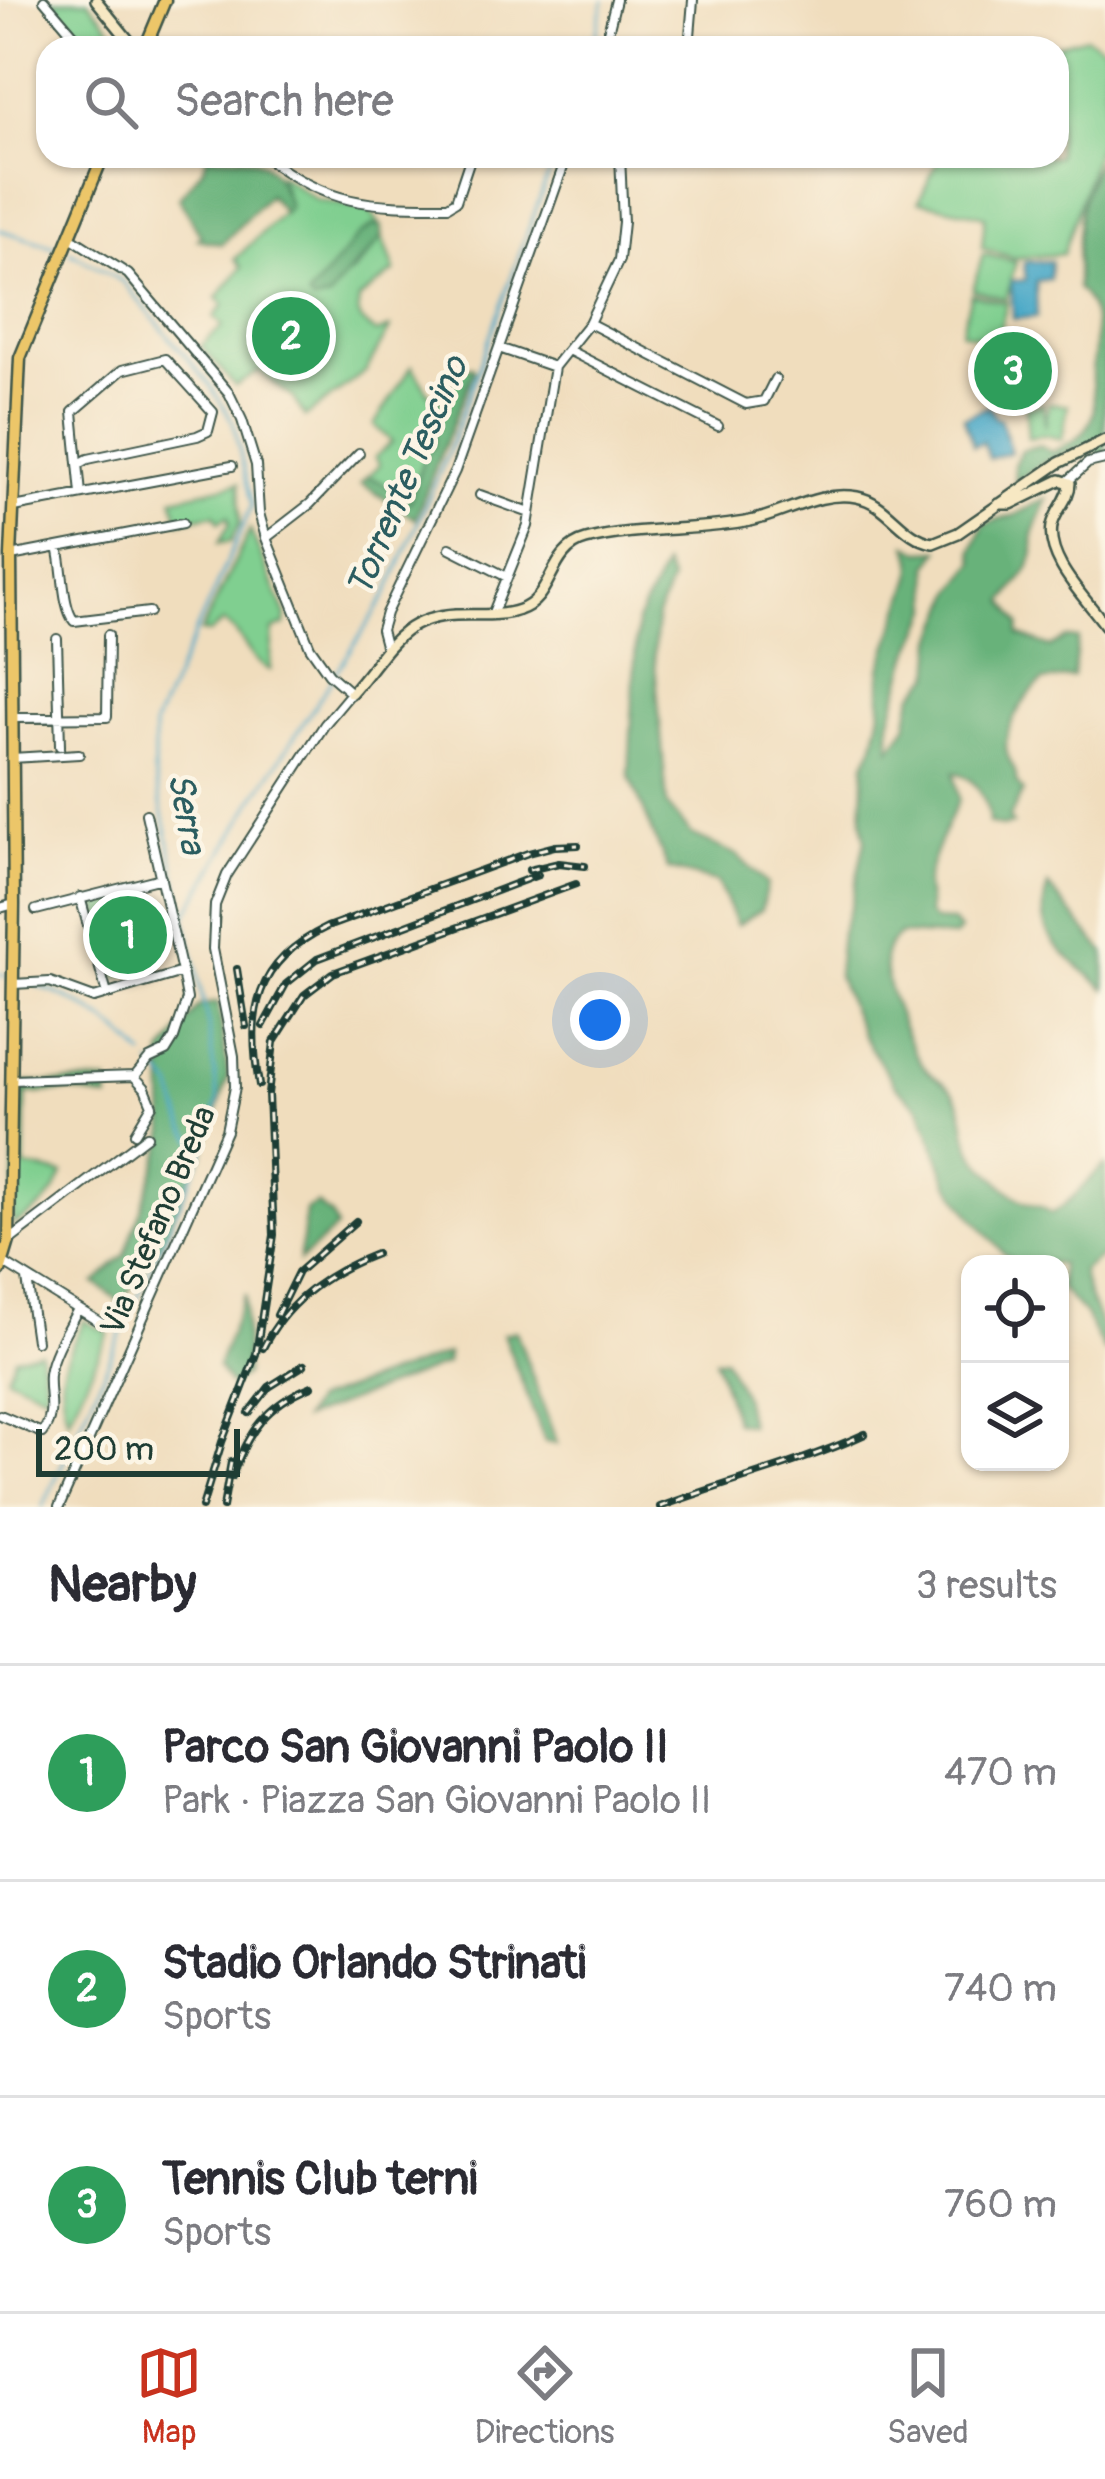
<!DOCTYPE html>
<html lang="en">
<head>
<meta charset="utf-8">
<style>
	body { margin:0; font-family:Pangolin,sans-serif; background:#f2f2f3; color:#2b2b33 }
	.controls { position:absolute; right:36px; bottom:36px; display:grid; overflow:hidden; border-radius:24px; box-shadow:0 3px 9px #0004 }
	.controls button { width:108px; height:108px; display:grid; place-items:center; padding:0; border:0; border-bottom:3px solid #e1e1e2; background:#fff; color:#2b2b33; font:60px sans-serif }
	.scale { position:absolute; left:36px; bottom:30px; width:204px; box-sizing:border-box; padding-left:12px; border:6px solid #1f3d34; border-top:0; font-size:33px; line-height:42px; white-space:nowrap; color:#1f3d34; -webkit-text-stroke:9px #fcf5e5; paint-order:stroke }
	.you { position:absolute; left:600px; top:1020px; width:42px; height:42px; margin:-30px; border:9px solid #fff; border-radius:50%; background:#1a73e8; box-shadow:0 0 0 18px #1a73e833 }
	.badge { display:grid; place-items:center; width:78px; height:78px; border-radius:50%; background:#c8321e; color:#fff; font-size:39px; font-weight:700 }
	.pin { position:absolute; translate:-50% -50%; border:6px solid #fff; box-shadow:0 3px 12px #0006 }
	.list { margin:0; padding:0; list-style:none }
	h2 { display:flex; justify-content:space-between; align-items:center; height:156px; margin:0; padding:0 48px; font-size:51px }
	h2 small { font-size:39px; font-weight:400; color:#7c7c81 }
	.list li { display:grid; grid-template-columns:78px 1fr auto; gap:36px; align-items:center; box-sizing:border-box; height:216px; padding:0 48px; border-top:3px solid #e1e1e2 }
	.list b { display:block; font-size:45px; white-space:nowrap }
	.list p { margin:0; font-size:39px; white-space:nowrap; color:#7c7c81 }
	.list em { font-size:39px; font-style:normal; color:#7c7c81 }
	.icon { flex:none; width:66px; height:66px; fill:none; stroke:currentColor; stroke-width:2; stroke-linecap:round; stroke-linejoin:round }
	.map { position:relative; flex:none; width:1105px; height:1507px; overflow:hidden }
	.search { position:absolute; background:#fff; box-shadow:0 3px 9px #0004; left:36px; right:36px; top:36px; height:132px; display:flex; align-items:center; gap:30px; box-sizing:border-box; padding:0 42px; border-radius:36px; color:#7c7c81; font-size:45px }
	.sheet { height:804px; background:#fff }
	nav { display:flex; justify-content:space-around; align-items:center; box-sizing:border-box; height:168px; border-top:3px solid #e1e1e2; background:#fff; font-size:33px; color:#7c7c81 }
	nav a { display:grid; justify-items:center; gap:6px }
	nav .on { color:#c8321e }
	.map>svg:first-child { display:block }
	.green { fill:#80cf90; stroke:#508662; stroke-width:3 }
	.forest { fill:#68b27a; stroke:#447857; stroke-width:3 }
	.water { fill:#48a8c7; stroke:#34727e; stroke-width:3 }
	.lines { fill:none; stroke-linecap:round; stroke-linejoin:round }
	.stream { stroke:#48a8c7; stroke-width:3 }
	.street-casing { stroke:#3e5549; stroke-width:12 }
	.secondary-casing { stroke:#3e5549; stroke-width:14 }
	.primary-casing { stroke:#3e5549; stroke-width:15 }
	.street { stroke:#fff; stroke-width:8 }
	.secondary { stroke:#f7e8c3; stroke-width:9 }
	.primary { stroke:#ecc669; stroke-width:10 }
	.rail-casing { stroke:#1f3d34; stroke-width:8 }
	.rail { stroke:#fcf5e5; stroke-width:3; stroke-dasharray:9; stroke-linecap:butt }
	.labels { text-anchor:middle; stroke-width:9; stroke-linejoin:round; paint-order:stroke }
	.street-label { font-size:33px; fill:#1f3d34; stroke:#fcf5e5 }
	.water-label { font-size:36px; font-style:italic; fill:#2b5d60; stroke:#fcf5e5 }
</style>
</head>
<body>
<div class="map">
<svg width="1105" height="1507" viewBox="0 0 1105 1507">
	<rect width="100%" height="100%" fill="#fcf5e5"/>
	<filter id="ink" filterUnits="userSpaceOnUse"><feTurbulence type="fractalNoise" baseFrequency=".00833" numOctaves="2"/><feDisplacementMap in="SourceGraphic" scale="24" xChannelSelector="R" yChannelSelector="G"/><feConvolveMatrix kernelMatrix="1 2 1 2 8 2 1 2 1" color-interpolation-filters="sRGB"/></filter>
	<filter id="wash" filterUnits="userSpaceOnUse"><feTurbulence type="fractalNoise" baseFrequency=".004" numOctaves="4" result="noise"/><feDisplacementMap in="SourceGraphic" scale="48" xChannelSelector="R" yChannelSelector="G"/><feGaussianBlur stdDeviation="2.7" result="paint"/><feColorMatrix in="noise" values="0 0 0 0 0 0 0 0 0 0 0 0 0 0 0 0 0 1.4 0 .05"/><feComposite in="paint" operator="in"/></filter>
	<g filter="url(#wash)">
		<rect width="100%" height="100%" fill="#f0ddbd"/>
		<path class="green" d="M52,0H88L128,48H93Z
			M1086,37L1105,48V125L1063,254L1014,258L982,248L985,216L919,201L940,156H1057V48H1044Z
			M279,175L317,200L369,210L381,226L374,225L330,272L341,277L355,271L383,237L395,271L359,299C356,318 361,322 376,333L390,328L366,371L305,417L293,398L260,371L235,386L201,346L223,326L214,317L224,305L217,298L242,267L235,259L289,207Z
			M983,254L1016,262L1006,299L973,290Z
			M971,294L1007,303L997,342L961,332Z
			M412,366L436,405L438,399L444,401C435,420 438,433 432,448C424,466 416,483 410,503L380,481L367,477L380,465L375,457L392,442L374,425Z
			M1049,403L1068,405L1062,439L1044,435L1028,438L1026,407L1043,404L1045,427Z
			M239,483L240,523L230,542L219,543L230,523L228,516L219,522L215,514L179,521L173,498Z
			M250,530L286,615L285,625L273,630L270,670C246,659 244,633 223,622L210,633L201,632Z
			M139,892L160,967L116,978L96,903Z
			M14,1165L63,1174C53,1200 38,1212 13,1225Z
			M84,1321L109,1333L68,1420C54,1374 63,1363 84,1321Z
			M40,1351L47,1395L7,1376L15,1357Z"/>
		<path class="forest" d="M1104,152L1105,457L1086,445L1047,460L1015,482L1014,465L1021,450L1040,445L1052,452C1067,445 1082,439 1089,424C1098,408 1092,393 1092,377C1093,344 1103,313 1077,288C1078,235 1074,199 1104,152Z
			M207,156C257,156 272,156 289,207L284,213L269,195L222,244L198,239L201,236L179,198L204,167Z
			M374,225L381,226L383,237C364,260 343,275 329,299L313,302L308,297L357,237Z
			M472,366L474,370L415,519L361,483L367,477L380,481L410,502L422,462L434,445L435,419L459,370Z
			M1047,498L1033,535L1034,553L1029,569L1005,601L1020,624L1019,635L1050,647L1067,638L1078,639L1073,677L1043,681C1026,695 1001,730 1007,753C1010,766 1017,768 1016,782L1023,791L1009,819L1013,824L1002,827L989,823C989,801 975,776 954,772L959,800C951,813 927,871 926,885C926,895 930,903 928,914L934,921L952,922L960,930L955,937L900,934C893,940 886,946 885,956C883,983 908,1046 925,1068C935,1080 950,1084 958,1099C967,1115 964,1137 973,1152C981,1165 1006,1189 1018,1198C1029,1206 1041,1203 1051,1213C1067,1208 1088,1178 1105,1165V1253L1082,1271C1086,1304 1105,1317 1105,1353L1085,1315L1060,1288V1264H1019L1003,1253L971,1215L948,1182L920,1108L895,1085L862,1035L837,975L841,933L851,906L865,840L862,820L865,763L874,744L881,711V668L912,577L913,559L908,545L921,551L940,550L929,566L931,609L909,656L890,722V749L907,726L913,695L932,675L935,639L955,590L975,562L973,550L984,524L1013,516Z
			M664,566L671,581L657,616L654,652L667,805L692,835L737,855L767,884L761,910L737,925L717,882L668,869L629,775L637,622Z
			M1048,886L1105,953V989C1070,956 1030,940 1048,886Z
			M218,1002L228,1077L203,1155L183,1191L163,1238L121,1303L95,1283L125,1255L165,1140L163,1054L199,1006Z
			M108,1082V1099L73,1091L26,1094L25,1165H14L15,1083Z
			M317,1204L332,1217L336,1228L299,1261L306,1210Z
			M245,1294V1375L230,1385L217,1367Z
			M516,1331L557,1444L545,1442L503,1334Z
			M447,1354L446,1364L303,1419L314,1401Z
			M724,1358L743,1395L749,1425L735,1422L715,1359Z"/>
		<path class="water" d="M1051,261L1050,279L1036,281L1037,317L1013,319L1011,281L1026,280L1024,262Z
			M989,406L996,418H1000L1011,452L989,459L983,442L973,446L964,417Z"/>
		<g class="lines">
			<path class="stream" d="M593,48L604,0
				M0,230L61,249
				M185,917L256,796L386,596L448,453L555,156
				M0,974L7,976
				M37,986C80,1000 114,1023 144,1056
				M152,1064L172,1087L185,1128L201,1149
				M43,1507L201,1157L218,1100L208,1024L154,772V725L252,506L233,422L209,384L123,282L70,252"/>
		</g>
	</g>
	<g filter="url(#ink)">
		<g class="lines">
			<defs>
				<path id="street" d="M44,0L85,48
					M604,48L616,0
					M689,48L693,0
					M263,156C331,206 366,206 448,206L456,201L471,156
					M589,323L746,404L764,401L775,379
					M499,348L554,367
					M568,350L718,426
					M79,464L88,459L197,436L208,431L213,412L165,359L122,370L73,412L81,494
					M1068,481L1088,463L1105,459
					M480,495L530,513
					M14,507L232,466
					M266,538L310,504L359,453
					M58,547C64,569 62,606 74,621L149,612
					M450,548L507,577
					M11,556L183,523
					M492,615L528,526L554,367L589,323L619,260L623,222L620,156
					M57,639L60,746
					M386,649L381,630L386,613L455,471L567,156
					M13,718L107,717L108,635
					M12,758L79,754
					M80,897L107,994
					M0,908L14,904
					M36,910L161,878
					M13,984L50,982L94,998L182,972L146,814
					M134,1076L145,1088L152,1105L135,1133
					M12,1080L135,1076L149,1059L166,1051L174,1038L187,999L182,972
					M10,1240L147,1136
					M4,1263L101,1323
					M27,1279L36,1341
					M0,1415L42,1433C57,1413 47,1397 49,1374C52,1353 68,1328 78,1309
					M59,1507L226,1131L235,1087L234,1056L213,949L215,905L227,875L325,724L351,693L329,674L310,647L266,538L259,513L256,465L242,420L229,393L128,274L70,237"/>
				<path id="secondary" d="M96,0L135,48
					M999,504H1011L1060,480L1070,483C1070,499 1055,510 1052,526C1046,561 1086,598 1105,625
					M351,693C386,655 396,618 456,615C476,614 500,617 519,610C554,599 548,550 586,540C639,526 697,532 750,521C785,514 819,490 857,497C889,503 901,537 933,543L958,533L1059,463L1105,440"/>
				<path id="primary" d="M145,48L165,0
					M0,1271L9,1241L14,904L11,556L20,358L103,156"/>
			</defs>
			<use href="#street" class="street-casing"/>
			<use href="#secondary" class="secondary-casing"/>
			<use href="#primary" class="primary-casing"/>
			<use href="#street" class="street"/>
			<use href="#secondary" class="secondary"/>
			<use href="#primary" class="primary"/>
			<defs>
				<path id="rail" d="M529,870L559,863L585,866
					M237,969L246,1026
					M263,1026L286,984L317,959L538,875
					M259,1085C247,1012 254,962 327,927L528,853L555,846L578,845
					M277,1315L298,1272L356,1221
					M263,1348C286,1301 329,1272 376,1254
					M249,1413L269,1387L304,1365
					M232,1477C247,1432 267,1404 312,1386
					M202,1507L222,1442L256,1354L274,1235L268,1094L274,1042L304,995L333,973L576,884
					M223,1507L231,1462
					M660,1507C728,1481 800,1464 865,1434"/>
			</defs>
			<use href="#rail" class="rail-casing"/>
			<use href="#rail" class="rail"/>
		</g>
	</g>
	<g class="labels">
		<g class="street-label">
			<text transform="translate(157 1220) rotate(-67)" y="12">Via Stefano Breda</text>
		</g>
		<g class="water-label">
			<text transform="translate(406 476) rotate(-67)" y="13">Torrente Tescino</text>
			<text transform="translate(188 813) rotate(80)" y="13">Serra</text>
		</g>
	</g>
</svg>
<div class="controls">
<button><svg class="icon" aria-label="locate" viewBox="0 0 24 24"><circle cx="12" cy="12" r="6"/><path d="M12 2v4M12 18v4M2 12h4M18 12h4"/></svg></button>
<button><svg class="icon" aria-label="layers" viewBox="0 0 24 24"><path d="M12 4l9 5-9 5-9-5zM3 14l9 5 9-5"/></svg></button>
</div>
<div class="scale">200 m</div>
<div class="you"></div>
<div class="pin badge" style="left:128px;top:935px;background:#2e9e5b">1</div>
<div class="pin badge" style="left:291px;top:336px;background:#2e9e5b">2</div>
<div class="pin badge" style="left:1013px;top:371px;background:#2e9e5b">3</div>
<div class="search"><svg class="icon" aria-label="search" viewBox="0 0 24 24"><circle cx="10" cy="10" r="6"/><path d="M15 15l6 6"/></svg>Search here</div>
</div>
<section class="sheet">
<h2>Nearby<small>3 results</small></h2>
<ul class="list">
<li><span class="badge" style="background:#2e9e5b">1</span><div><b>Parco San Giovanni Paolo II</b><p>Park · Piazza San Giovanni Paolo II</p></div><em>470 m</em></li>
<li><span class="badge" style="background:#2e9e5b">2</span><div><b>Stadio Orlando Strinati</b><p>Sports</p></div><em>740 m</em></li>
<li><span class="badge" style="background:#2e9e5b">3</span><div><b>Tennis Club terni</b><p>Sports</p></div><em>760 m</em></li>
</ul>
</section>
<nav>
<a class="on"><svg class="icon" aria-label="map" viewBox="0 0 24 24"><path d="M3 6l6-2 6 2 6-2v14l-6 2-6-2-6 2zM9 4v14M15 6v14"/></svg>Map</a>
<a><svg class="icon" aria-label="directions" viewBox="0 0 24 24"><path d="M12 3l9 9-9 9-9-9zM9 14v-3h6M13 9l2 2-2 2"/></svg>Directions</a>
<a><svg class="icon" aria-label="saved" viewBox="0 0 24 24"><path d="M7 4h10v16l-5-4-5 4z"/></svg>Saved</a>
</nav>
</body>
</html>
